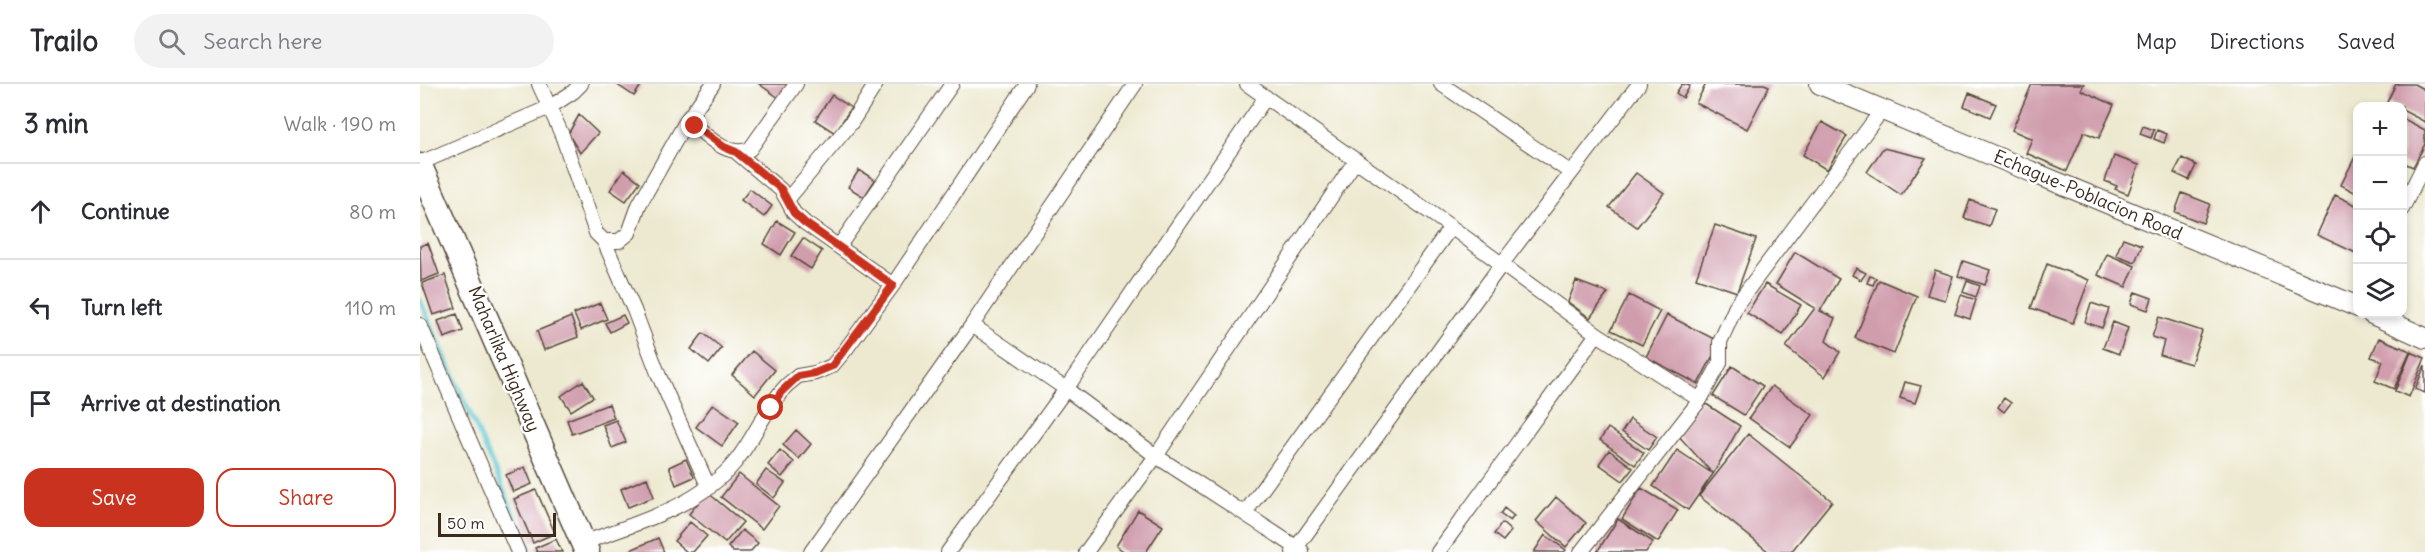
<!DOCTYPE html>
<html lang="en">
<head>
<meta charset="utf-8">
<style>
	body { margin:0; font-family:Delius,sans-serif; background:#f2f2f3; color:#2b2b33 }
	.controls { position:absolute; right:18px; top:18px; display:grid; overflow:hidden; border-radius:12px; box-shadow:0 3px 9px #0003 }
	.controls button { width:54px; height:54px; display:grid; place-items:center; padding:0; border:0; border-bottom:2px solid #e1e1e2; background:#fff; color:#2b2b33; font:30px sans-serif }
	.scale { position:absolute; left:18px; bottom:15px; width:118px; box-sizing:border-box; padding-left:6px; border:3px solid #3b2a1e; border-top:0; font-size:16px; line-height:21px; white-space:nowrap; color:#3b2a1e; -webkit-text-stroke:4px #fff; paint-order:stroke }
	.stop { position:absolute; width:18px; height:18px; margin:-14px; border:4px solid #c8321e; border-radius:50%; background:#fff }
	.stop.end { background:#c8321e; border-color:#fff; box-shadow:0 2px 6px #0008 }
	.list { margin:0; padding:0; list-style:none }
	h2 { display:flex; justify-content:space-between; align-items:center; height:78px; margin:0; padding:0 24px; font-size:26px }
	h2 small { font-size:20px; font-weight:400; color:#7c7c81 }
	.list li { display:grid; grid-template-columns:39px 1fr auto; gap:18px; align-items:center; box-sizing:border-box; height:96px; padding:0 24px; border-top:2px solid #e1e1e2 }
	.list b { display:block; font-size:22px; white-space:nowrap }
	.list em { font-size:20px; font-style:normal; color:#7c7c81 }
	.actions { display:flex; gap:12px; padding:18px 24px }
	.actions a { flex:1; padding:14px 0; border:2px solid #c8321e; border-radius:18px; text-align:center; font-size:21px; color:#c8321e }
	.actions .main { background:#c8321e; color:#fff }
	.icon { flex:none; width:33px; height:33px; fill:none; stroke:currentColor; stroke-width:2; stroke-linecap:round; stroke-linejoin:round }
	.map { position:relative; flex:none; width:2005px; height:468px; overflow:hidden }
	header { display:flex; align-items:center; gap:36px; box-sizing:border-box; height:84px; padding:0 30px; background:#fff; border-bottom:2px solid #e1e1e2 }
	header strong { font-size:28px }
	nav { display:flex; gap:33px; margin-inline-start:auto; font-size:21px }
	.search { width:420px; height:54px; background:#f2f2f3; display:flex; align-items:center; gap:15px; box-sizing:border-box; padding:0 21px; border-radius:33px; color:#7c7c81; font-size:22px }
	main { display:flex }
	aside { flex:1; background:#fff }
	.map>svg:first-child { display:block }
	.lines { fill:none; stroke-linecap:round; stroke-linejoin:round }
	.stream { stroke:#5bc7d4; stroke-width:4.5 }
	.building { fill:#d09dad }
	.minor-casing { stroke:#564739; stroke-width:16 }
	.secondary-casing { stroke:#564739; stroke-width:22 }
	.trunk-casing { stroke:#564739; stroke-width:27 }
	.minor { stroke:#fff; stroke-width:14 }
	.secondary { stroke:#fff; stroke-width:20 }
	.trunk { stroke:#fff; stroke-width:24 }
	.route { stroke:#c8321e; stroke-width:8 }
	.labels { text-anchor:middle; stroke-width:5; stroke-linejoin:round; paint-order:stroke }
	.street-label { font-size:18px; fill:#3b2a1e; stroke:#fff }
</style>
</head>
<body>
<header>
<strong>Trailo</strong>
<div class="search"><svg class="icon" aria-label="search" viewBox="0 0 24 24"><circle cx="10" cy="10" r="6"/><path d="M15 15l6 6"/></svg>Search here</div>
<nav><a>Map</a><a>Directions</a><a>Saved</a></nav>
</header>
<main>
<aside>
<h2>3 min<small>Walk · 190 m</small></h2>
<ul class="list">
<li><svg class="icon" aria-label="ahead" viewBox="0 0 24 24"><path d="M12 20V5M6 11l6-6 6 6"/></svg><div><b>Continue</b></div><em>80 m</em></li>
<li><svg class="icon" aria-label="left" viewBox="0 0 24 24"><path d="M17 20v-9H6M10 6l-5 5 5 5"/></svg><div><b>Turn left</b></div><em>110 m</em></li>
<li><svg class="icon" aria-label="arrive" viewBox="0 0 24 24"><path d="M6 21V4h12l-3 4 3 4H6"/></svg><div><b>Arrive at destination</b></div></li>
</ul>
<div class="actions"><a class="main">Save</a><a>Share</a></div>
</aside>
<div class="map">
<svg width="2005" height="468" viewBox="0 0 2005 468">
	<rect width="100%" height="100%" fill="#fff"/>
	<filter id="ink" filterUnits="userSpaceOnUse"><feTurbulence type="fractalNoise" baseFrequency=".0167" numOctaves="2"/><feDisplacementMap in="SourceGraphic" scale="12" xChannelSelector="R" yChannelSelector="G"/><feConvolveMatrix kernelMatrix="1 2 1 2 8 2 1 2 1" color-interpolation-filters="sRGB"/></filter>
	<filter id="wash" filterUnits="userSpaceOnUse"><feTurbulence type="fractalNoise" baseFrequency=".008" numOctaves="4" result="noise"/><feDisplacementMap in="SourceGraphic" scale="24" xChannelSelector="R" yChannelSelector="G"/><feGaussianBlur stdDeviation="1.35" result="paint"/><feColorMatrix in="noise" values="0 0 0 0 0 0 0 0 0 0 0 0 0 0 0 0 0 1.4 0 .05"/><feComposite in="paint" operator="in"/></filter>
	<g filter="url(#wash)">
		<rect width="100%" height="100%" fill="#ede9d0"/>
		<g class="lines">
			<path class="stream" d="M0,216L111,468"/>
		</g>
		<g id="blocks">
			<path class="building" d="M196,0H222L214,12Z
				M339,0H369L359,14Z
				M1262,0L1270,2L1263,14L1256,9Z
				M1286,0H1344L1349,2L1327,45L1276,19Z
				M1612,0H1664L1661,6L1694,21L1679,54L1664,48L1647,87L1606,69L1612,55L1592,46Z
				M1976,0H1994L2005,6V38L1982,26V22H1976L1967,18Z
				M1549,9L1576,20L1570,33L1544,22Z
				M412,11L431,24L415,49L395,36Z
				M159,31L178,49L160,69L148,50Z
				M1982,34L2005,46V60L1993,83L1982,78Z
				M1402,38L1427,52L1407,86L1383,71Z
				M1723,42L1734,46L1731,54L1720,50Z
				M1737,46L1747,50L1744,59L1734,55Z
				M1463,64L1506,74L1481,111L1447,88Z
				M1694,72L1719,81L1708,110L1695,105L1697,102L1685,97Z
				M1935,73L1938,74V110L1921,101Z
				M1762,74L1776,81L1769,96L1754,89Z
				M204,86L220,98L206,117L190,106Z
				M439,86L455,96L444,113L428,103Z
				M1216,89L1244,109L1217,143L1189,123Z
				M330,105L352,122L344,133L321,116Z
				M1762,109L1790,120L1783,139L1755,128Z
				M1915,111L1938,122V170L1897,151Z
				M1550,116L1575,125L1569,142L1544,134Z
				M357,137L375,148L361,171L344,160Z
				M1295,141L1336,155L1317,208L1276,194Z
				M383,154L402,167L391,185L371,172Z
				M1703,154L1722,161L1715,178L1696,171Z
				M8,159L19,190L1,197L0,162Z
				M1375,168L1419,195L1400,227L1415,234L1406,257L1420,268L1405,293L1366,263L1395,224L1356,200Z
				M1687,170L1715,182L1706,203L1678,191Z
				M1543,177L1570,186L1565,201L1538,192Z
				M1627,180L1669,196L1653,239L1611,224Z
				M1436,184L1446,189L1441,196L1432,191Z
				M1515,186L1533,192L1525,216L1507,211Z
				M25,191L36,224L13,231L2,199Z
				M1450,192L1456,194L1453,201L1447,199Z
				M1459,196L1497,212L1474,270L1435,254Z
				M1156,197L1188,209L1170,234L1148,218Z
				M1547,197L1560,202L1556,213L1543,208Z
				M1345,200L1381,221L1363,251L1327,229Z
				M1715,208L1732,214L1728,226L1711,220Z
				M1209,211L1240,227L1222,261L1191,246Z
				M1541,211L1556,216L1550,235L1535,230Z
				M180,219L187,235L161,246L154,230Z
				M1671,219L1689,225L1682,244L1665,238Z
				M37,230L43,247L24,254L18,237Z
				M203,231L207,239L190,248L185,239Z
				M1247,231L1300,258L1278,300L1226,273Z
				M151,233L158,253L124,266L117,247Z
				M1739,233L1782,247L1771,280L1740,271L1744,257L1732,253Z
				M1693,238L1708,244L1699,270L1683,264Z
				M283,249L302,264L289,280L271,265Z
				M1959,254L1990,267L1974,305L1955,297L1963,277L1951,273Z
				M332,267L355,286L335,311L312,291Z
				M1991,268L2005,274L1989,313L1975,307Z
				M2005,281V309L1995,305Z
				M1312,282L1343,302L1324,331L1293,312Z
				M163,297L173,313L151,327L141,312Z
				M1485,298L1501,302L1495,319L1480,314Z
				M1352,302L1393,331L1370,363L1329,334Z
				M1584,314L1591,319L1584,328L1578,323Z
				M1280,316L1320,342L1293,390L1268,426L1233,402L1257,366L1293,390L1257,350Z
				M189,320L194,334L152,350L147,336Z
				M293,320L319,338L302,362L276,343Z
				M1210,335L1237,353L1228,366L1202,348Z
				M196,336L206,358L192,364L183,341Z
				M1188,344L1224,369L1215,381L1180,356Z
				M376,346L391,360L379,375L363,361Z
				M1328,350L1412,417L1371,468H1349L1279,412Z
				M360,366L374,378L362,393L348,381Z
				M1189,366L1213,384L1203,397L1179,380Z
				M266,375L274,393L256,401L249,383Z
				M105,383L112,400L93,408L86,391Z
				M346,386L365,399L354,414L336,400Z
				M319,390L359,422L342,445L301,413Z
				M227,394L234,413L208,423L201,405Z
				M1221,404L1258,426L1238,458L1202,435Z
				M116,406L135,449L113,459L94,415Z
				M287,408L323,438L305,459L269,430Z
				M1136,413L1166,439L1146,463L1116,437Z
				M1084,424L1094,432L1090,437L1080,430Z
				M718,426L743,442L726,468H705L696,462Z
				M1198,435L1233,458L1226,468H1177Z
				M270,438L287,452L273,468H267L254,457Z
				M1082,439L1091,447L1083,457L1074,450Z
				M322,446L338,459L330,468H313L308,463Z
				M1125,451L1146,466L1144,468H1114Z
				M238,454L244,468H206Z
				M136,455L142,468H117L115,464Z"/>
		</g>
	</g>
	<g filter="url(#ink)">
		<use href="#blocks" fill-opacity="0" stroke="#564739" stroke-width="1.5"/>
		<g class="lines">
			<defs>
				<path id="minor" d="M119,0L142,51L176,149L184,157H199L209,149L219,121L267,36
					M293,0L267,36C285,49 306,75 330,65L376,0
					M456,0L431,39L367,116L374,129L385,139L473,201
					M827,0L1031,143L1177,250L1280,316
					M1021,0L1150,88
					M316,68L361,106L367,116
					M0,79L130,23L153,8L161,0
					M1982,125L2005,79
					M184,157L214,226L239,292L289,404
					M419,162L532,0
					M0,241L98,468
					M552,241L646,305L736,372L882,467
					M825,429L1031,143
					M163,459C216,439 279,423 316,377C335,353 346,323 367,301L378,292L395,289L412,282L426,265L473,201L607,0
					M391,468L552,241L715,0
					M528,468L646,305L846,13
					M666,468L736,372L936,76
					M873,468L1081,181L1219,0
					M1018,468L1177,250
					M1161,468L1280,316L1300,279V258L1317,220L1462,26"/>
				<path id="secondary" d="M1400,0L1938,223
					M1952,230L2005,254"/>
				<path id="trunk" d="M0,82L167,468"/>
			</defs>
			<use href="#minor" class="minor-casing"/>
			<use href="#secondary" class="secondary-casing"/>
			<use href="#trunk" class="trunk-casing"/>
			<use href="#minor" class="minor"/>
			<use href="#secondary" class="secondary"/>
			<use href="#trunk" class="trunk"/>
		</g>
	</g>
	<g class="lines" filter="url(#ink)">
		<path class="route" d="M275,42L304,63L316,68L361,105L374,129L385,139L473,201L412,282L395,289L378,292L361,308L351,324"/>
	</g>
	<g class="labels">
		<g class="street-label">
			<text transform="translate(1668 111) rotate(23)" y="6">Echague-Poblacion Road</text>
			<text transform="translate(84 275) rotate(67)" y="6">Maharlika Highway</text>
		</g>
	</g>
</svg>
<div class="controls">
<button>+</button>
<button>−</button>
<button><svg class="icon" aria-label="locate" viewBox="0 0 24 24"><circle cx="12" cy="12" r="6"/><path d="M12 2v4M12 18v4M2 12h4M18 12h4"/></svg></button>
<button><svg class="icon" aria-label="layers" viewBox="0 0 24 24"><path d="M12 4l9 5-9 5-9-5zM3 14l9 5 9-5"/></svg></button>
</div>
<div class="scale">50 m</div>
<div class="stop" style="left:351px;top:324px"></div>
<div class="stop end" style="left:275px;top:42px"></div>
</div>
</main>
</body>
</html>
